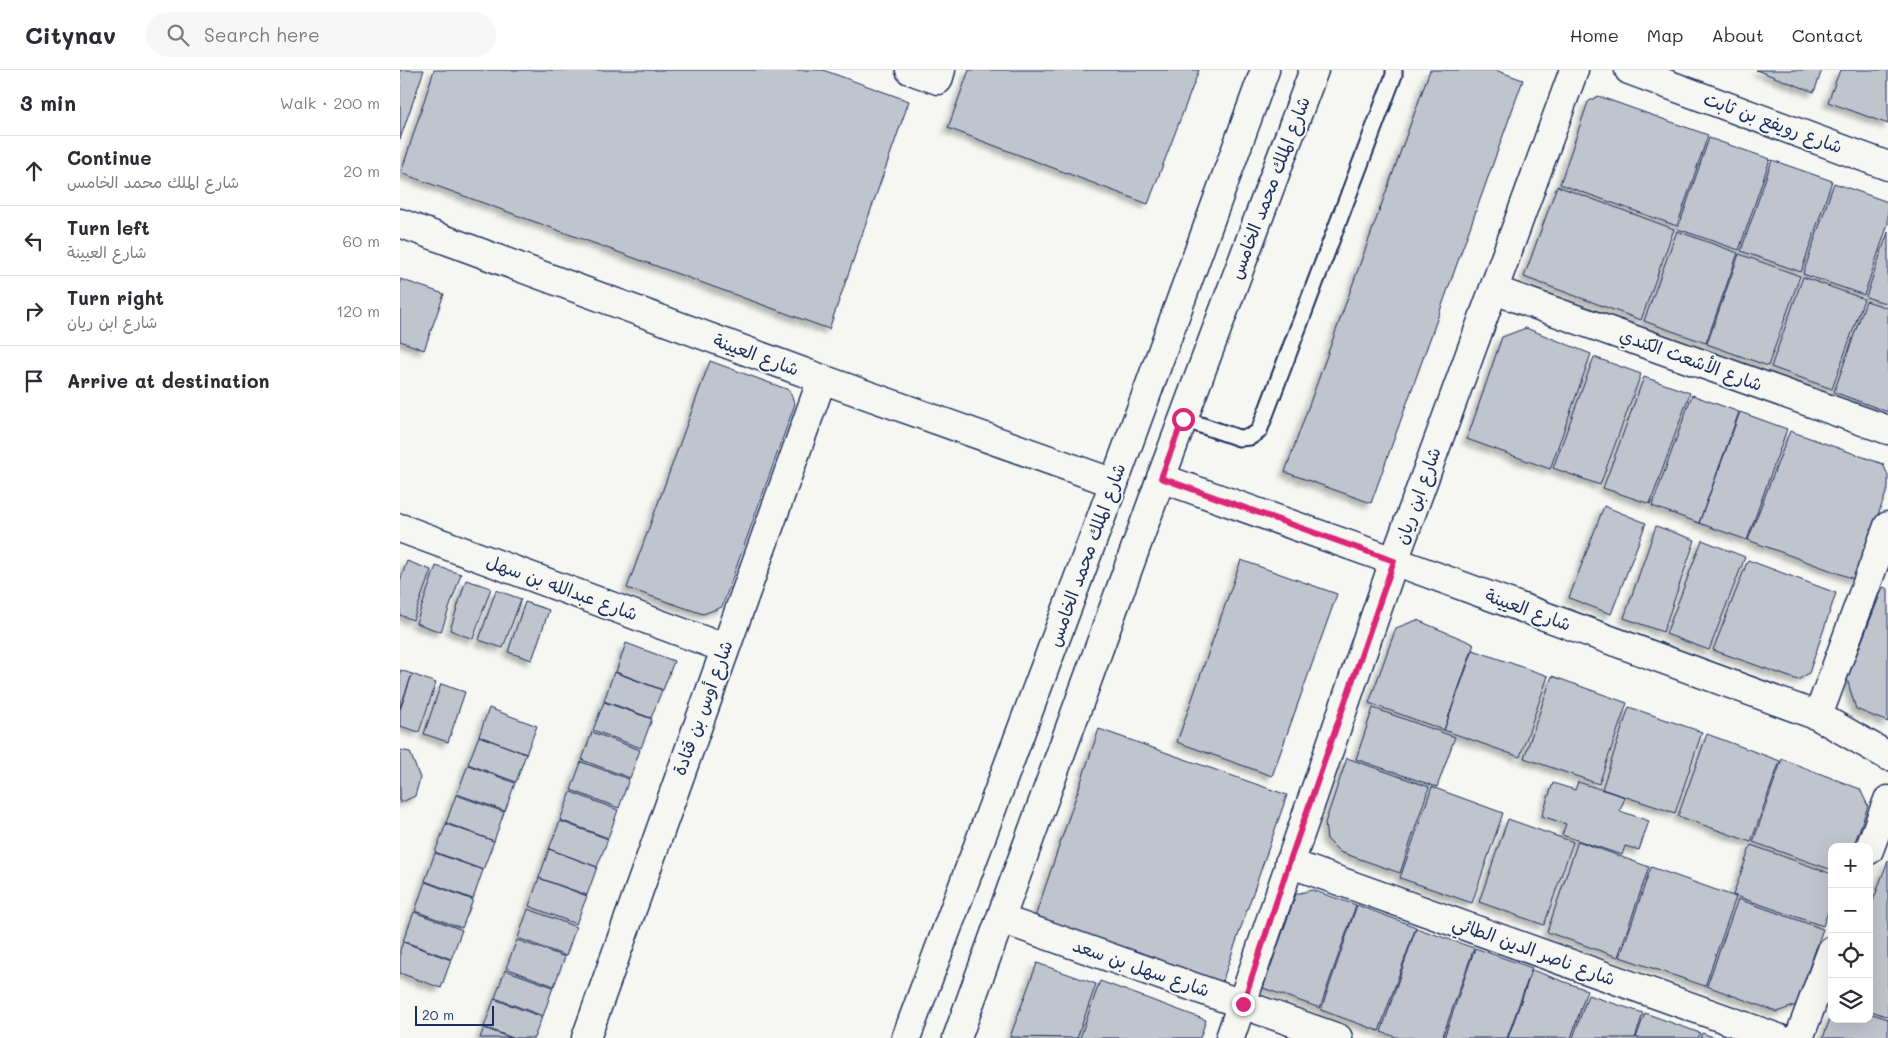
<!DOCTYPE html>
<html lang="en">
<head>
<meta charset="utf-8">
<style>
	body { margin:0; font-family:Mali,"Playpen Sans Arabic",sans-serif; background:#f7f7f7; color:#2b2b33 }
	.controls { position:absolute; right:15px; bottom:15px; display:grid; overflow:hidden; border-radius:10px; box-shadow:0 5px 20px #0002 }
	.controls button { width:45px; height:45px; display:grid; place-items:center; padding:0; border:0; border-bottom:1px solid #e1e1e2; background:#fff; color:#2b2b33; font:25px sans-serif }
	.scale { position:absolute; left:15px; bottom:12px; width:79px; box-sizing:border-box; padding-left:5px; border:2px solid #1b2f5e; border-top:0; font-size:14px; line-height:18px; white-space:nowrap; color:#1b2f5e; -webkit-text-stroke:4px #f6f6f2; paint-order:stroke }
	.stop { position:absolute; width:15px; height:15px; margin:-11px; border:4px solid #db2777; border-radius:50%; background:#fff }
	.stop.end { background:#db2777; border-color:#fff; box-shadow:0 1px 5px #0008 }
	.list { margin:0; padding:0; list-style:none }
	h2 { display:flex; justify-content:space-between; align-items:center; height:65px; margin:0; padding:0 20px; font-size:21px }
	h2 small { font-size:16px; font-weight:400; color:#7c7c81 }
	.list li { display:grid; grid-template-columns:32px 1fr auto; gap:15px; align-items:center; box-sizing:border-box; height:70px; padding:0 20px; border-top:1px solid #e1e1e2 }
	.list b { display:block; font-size:19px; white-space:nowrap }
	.list p { margin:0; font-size:16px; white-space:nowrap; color:#7c7c81 }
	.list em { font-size:16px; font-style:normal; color:#7c7c81 }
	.icon { flex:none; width:28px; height:28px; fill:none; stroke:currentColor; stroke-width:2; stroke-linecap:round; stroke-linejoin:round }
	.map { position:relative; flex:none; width:1488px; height:968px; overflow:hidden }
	header { display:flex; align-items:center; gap:30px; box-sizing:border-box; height:70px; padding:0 25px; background:#fff; border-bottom:1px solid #e1e1e2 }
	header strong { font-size:24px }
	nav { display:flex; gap:28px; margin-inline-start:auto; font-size:18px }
	.search { width:350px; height:45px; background:#f7f7f7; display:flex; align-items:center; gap:12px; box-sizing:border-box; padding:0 18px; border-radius:28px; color:#7c7c81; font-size:19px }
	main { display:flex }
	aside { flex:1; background:#fff }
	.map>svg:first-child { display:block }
	.building { fill:#c0c4cd; stroke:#1b2f5e; filter:url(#shadow) }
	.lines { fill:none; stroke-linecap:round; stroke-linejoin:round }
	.lane-casing { stroke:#1b2f5e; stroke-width:19 }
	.street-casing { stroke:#1b2f5e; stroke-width:31 }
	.secondary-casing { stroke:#1b2f5e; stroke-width:31 }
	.lane { stroke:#f6f6f2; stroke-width:15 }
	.street { stroke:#f6f6f2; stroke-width:28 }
	.secondary { stroke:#f6f6f2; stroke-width:28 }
	.route { stroke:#db2777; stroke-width:6 }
	.labels { text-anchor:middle; stroke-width:4; stroke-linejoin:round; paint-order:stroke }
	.street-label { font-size:18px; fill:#1b2f5e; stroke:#f6f6f2 }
</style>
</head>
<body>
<header>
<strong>Citynav</strong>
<div class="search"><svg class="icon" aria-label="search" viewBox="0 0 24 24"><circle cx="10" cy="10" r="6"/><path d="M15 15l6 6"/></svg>Search here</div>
<nav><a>Home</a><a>Map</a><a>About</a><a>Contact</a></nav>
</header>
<main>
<aside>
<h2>3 min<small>Walk · 200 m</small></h2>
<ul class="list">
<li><svg class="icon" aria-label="ahead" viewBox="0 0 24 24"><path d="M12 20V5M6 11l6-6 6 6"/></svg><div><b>Continue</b><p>شارع الملك محمد الخامس</p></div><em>20 m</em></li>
<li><svg class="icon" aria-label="left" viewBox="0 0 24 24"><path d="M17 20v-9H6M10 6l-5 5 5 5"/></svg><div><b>Turn left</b><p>شارع العيينة</p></div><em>60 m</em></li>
<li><svg class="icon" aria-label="right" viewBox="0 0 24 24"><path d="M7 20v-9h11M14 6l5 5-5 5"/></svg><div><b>Turn right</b><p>شارع ابن ريان</p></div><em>120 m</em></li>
<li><svg class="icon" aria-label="arrive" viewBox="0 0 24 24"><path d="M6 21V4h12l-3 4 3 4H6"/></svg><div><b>Arrive at destination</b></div></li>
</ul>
</aside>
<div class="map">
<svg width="1488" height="968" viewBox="0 0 1488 968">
	<defs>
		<filter id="shadow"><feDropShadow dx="-4.5" dy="4.5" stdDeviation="2.5" flood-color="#0004"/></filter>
	</defs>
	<rect width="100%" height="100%" fill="#f6f6f2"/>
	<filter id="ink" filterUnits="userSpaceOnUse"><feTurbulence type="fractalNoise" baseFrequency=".02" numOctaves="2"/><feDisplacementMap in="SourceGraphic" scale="10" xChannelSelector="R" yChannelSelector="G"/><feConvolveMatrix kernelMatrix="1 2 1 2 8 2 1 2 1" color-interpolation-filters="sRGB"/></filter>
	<g filter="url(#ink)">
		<path class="building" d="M0,0H24L0,69Z
			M34,0H423L509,31L429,259L1,103Z
			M569,0H799L748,134L548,58Z
			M1030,0H1095L1123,10L971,433L885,402Z
			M1356,0H1422L1414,22Z
			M1440,0H1488V54L1428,32Z
			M1198,26L1308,65L1277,156L1160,114L1188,32Z
			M1309,68L1370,89L1339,180L1278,159Z
			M1372,90L1432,111L1401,202L1341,181Z
			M1434,113L1488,132V154L1464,225L1403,204Z
			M1157,116L1274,159L1241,250L1124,207Z
			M1277,161L1338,183L1306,273L1244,251Z
			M1488,162V234L1466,227Z
			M1339,184L1400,206L1368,296L1307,274Z
			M1403,207L1464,229L1432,319L1371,297Z
			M0,209L44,224L24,280L0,271Z
			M1466,231L1488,238V342L1434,322Z
			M1126,258L1191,284L1150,399L1067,369L1102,267Z
			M1194,287L1241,304L1200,415L1153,398Z
			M310,291L389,320L395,334L322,537L303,544L227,518Z
			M1244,307L1290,323L1250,434L1203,418Z
			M1292,325L1339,342L1299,453L1252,436Z
			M1340,342L1387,359L1347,470L1299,453Z
			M1390,361L1483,394L1488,405V418L1454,509L1348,470Z
			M1204,436L1246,453L1211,544L1169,528Z
			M1256,456L1295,470L1263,562L1224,548Z
			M1302,470L1345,487L1309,580L1266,564Z
			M841,490L937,524L872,706L777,672Z
			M1348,490L1436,523L1409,603L1398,610L1313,580Z
			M7,491L31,500L13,550L0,545V511Z
			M36,496L61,504L41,562L16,553Z
			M66,510L91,518L73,569L50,560Z
			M1483,517L1488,519V652L1456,639L1447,609Z
			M96,520L121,529L103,578L79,570Z
			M125,532L149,540L132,590L108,582Z
			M1017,550L1074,574L1044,660L969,633L996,558Z
			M226,573L274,591L263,620L216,602Z
			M1073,580L1148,606L1120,687L1044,660Z
			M0,600L12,604L0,638Z
			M214,602L262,620L251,648L204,631Z
			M12,604L36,613L19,662L0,656V640Z
			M1152,606L1227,633L1199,714L1124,688Z
			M41,614L65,622L48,672L24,664Z
			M204,632L252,649L241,678L193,660Z
			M1229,637L1302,662L1275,743L1202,719Z
			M89,638L137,656L126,684L79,666Z
			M973,638L1055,667L1037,717L956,689Z
			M699,659L887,725L822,912L635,847Z
			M192,662L240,680L230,708L182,690Z
			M1307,664L1380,691L1351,772L1278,746Z
			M79,666L126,684L116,712L68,694Z
			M0,680L10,682L20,708L15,726L0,733Z
			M947,688L1029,717L1000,803L940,782L927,769L925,753Z
			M1382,689L1460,719L1468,736L1453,777H1432V800L1353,772Z
			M181,692L229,709L219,738L171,720Z
			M68,695L115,713L105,741L57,724Z
			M1178,712L1225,727L1220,741L1249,751L1239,780L1225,776L1222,785L1162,765L1166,754L1142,746L1153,713L1175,720Z
			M1032,717L1103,743L1072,833L1000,808Z
			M171,722L218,740L208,768L160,750Z
			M56,725L104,742L94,771L46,753Z
			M1108,749L1173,772L1144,855L1079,832Z
			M160,751L208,769L197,797L149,779Z
			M46,754L94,771L83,800L35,782Z
			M1178,771L1249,797L1218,887L1147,862Z
			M1351,775L1432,804V831L1423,856L1333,825Z
			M149,779L197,797L187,825L139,808Z
			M35,783L83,800L73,829L25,811Z
			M1488,790V947L1469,940V842Z
			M1251,797L1336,827L1305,916L1220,887Z
			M139,808L187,826L176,854L129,836Z
			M25,812L73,830L62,858L15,841Z
			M912,820L956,835L920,938L863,918L896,824Z
			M1338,829L1423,859L1396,935L1377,942L1307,916Z
			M957,835L1016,857L979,961L921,940Z
			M128,839L176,857L166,886L118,868Z
			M14,842L62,860L51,889L3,871Z
			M1016,858L1074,878L1042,968H999L981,962Z
			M117,870L165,887L154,916L106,898Z
			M3,872L51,890L41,918L0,903V880Z
			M1075,878L1132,898L1107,968H1044Z
			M637,893L696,914L677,968L610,967Z
			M105,900L153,917L143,946L95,928Z
			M1132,900L1187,920L1171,968H1108Z
			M700,911L806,950L800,968H680Z
			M1188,925L1243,943L1235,968H1173Z
			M94,929L142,947L134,968H113L84,957Z
			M1245,943L1300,963L1298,968H1236Z
			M1432,943V949H1469V943L1488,949V968H1423Z
			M84,958L111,968H80Z
			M1302,963L1316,968H1300Z"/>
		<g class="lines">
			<defs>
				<path id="lane" d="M783,349L839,368L850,367L859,361L994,5V0"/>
				<path id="street" d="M510,0L538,10L541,0
					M1229,0L1488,96
					M0,153L422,309L714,413
					M1094,220L1488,360
					M761,408L994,491L1418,646L1488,686
					M0,458L324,578
					M1418,646L1488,456
					M1469,780L1488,730
					M889,793L1378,968
					M601,849L938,968
					M186,968L422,309
					M830,968L994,491L1174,0
					M1399,968L1432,880"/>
				<path id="secondary" d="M506,968L714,413L865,0
					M557,968L761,408L914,0"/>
			</defs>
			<use href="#lane" class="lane-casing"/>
			<use href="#street" class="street-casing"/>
			<use href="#secondary" class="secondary-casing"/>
			<use href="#lane" class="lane"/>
			<use href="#street" class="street"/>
			<use href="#secondary" class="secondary"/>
		</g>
	</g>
	<g class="lines" filter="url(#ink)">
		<path class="route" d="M783,349L761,408L994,491L889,793L843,934"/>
	</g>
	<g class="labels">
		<g class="street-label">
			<text transform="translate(1373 53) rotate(20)" y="6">شارع رويفع بن ثابت</text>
			<text transform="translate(870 118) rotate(-69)" y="6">شارع الملك محمد الخامس</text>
			<text transform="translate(356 285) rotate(20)" y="6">شارع العيينة</text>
			<text transform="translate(1291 290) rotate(20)" y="6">شارع الأشعث الكندي</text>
			<text transform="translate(1018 426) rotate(-70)" y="6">شارع ابن ريان</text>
			<text transform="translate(687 485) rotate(-70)" y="6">شارع الملك محمد الخامس</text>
			<text transform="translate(162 518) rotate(20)" y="6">شارع عبدالله بن سهل</text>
			<text transform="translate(1128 540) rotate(20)" y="6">شارع العيينة</text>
			<text transform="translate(303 638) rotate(-70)" y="6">شارع أوس بن قتادة</text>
			<text transform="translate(1134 881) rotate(20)" y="6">شارع ناصر الدين الطائي</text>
			<text transform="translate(741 898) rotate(19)" y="6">شارع سهل بن سعد</text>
		</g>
	</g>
</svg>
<div class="controls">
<button>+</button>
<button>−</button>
<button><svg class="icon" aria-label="locate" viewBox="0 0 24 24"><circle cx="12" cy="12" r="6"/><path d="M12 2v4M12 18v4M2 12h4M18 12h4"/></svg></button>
<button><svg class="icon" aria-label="layers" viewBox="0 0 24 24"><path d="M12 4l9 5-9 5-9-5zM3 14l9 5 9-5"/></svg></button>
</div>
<div class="scale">20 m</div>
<div class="stop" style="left:783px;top:349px"></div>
<div class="stop end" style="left:843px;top:934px"></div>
</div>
</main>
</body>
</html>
